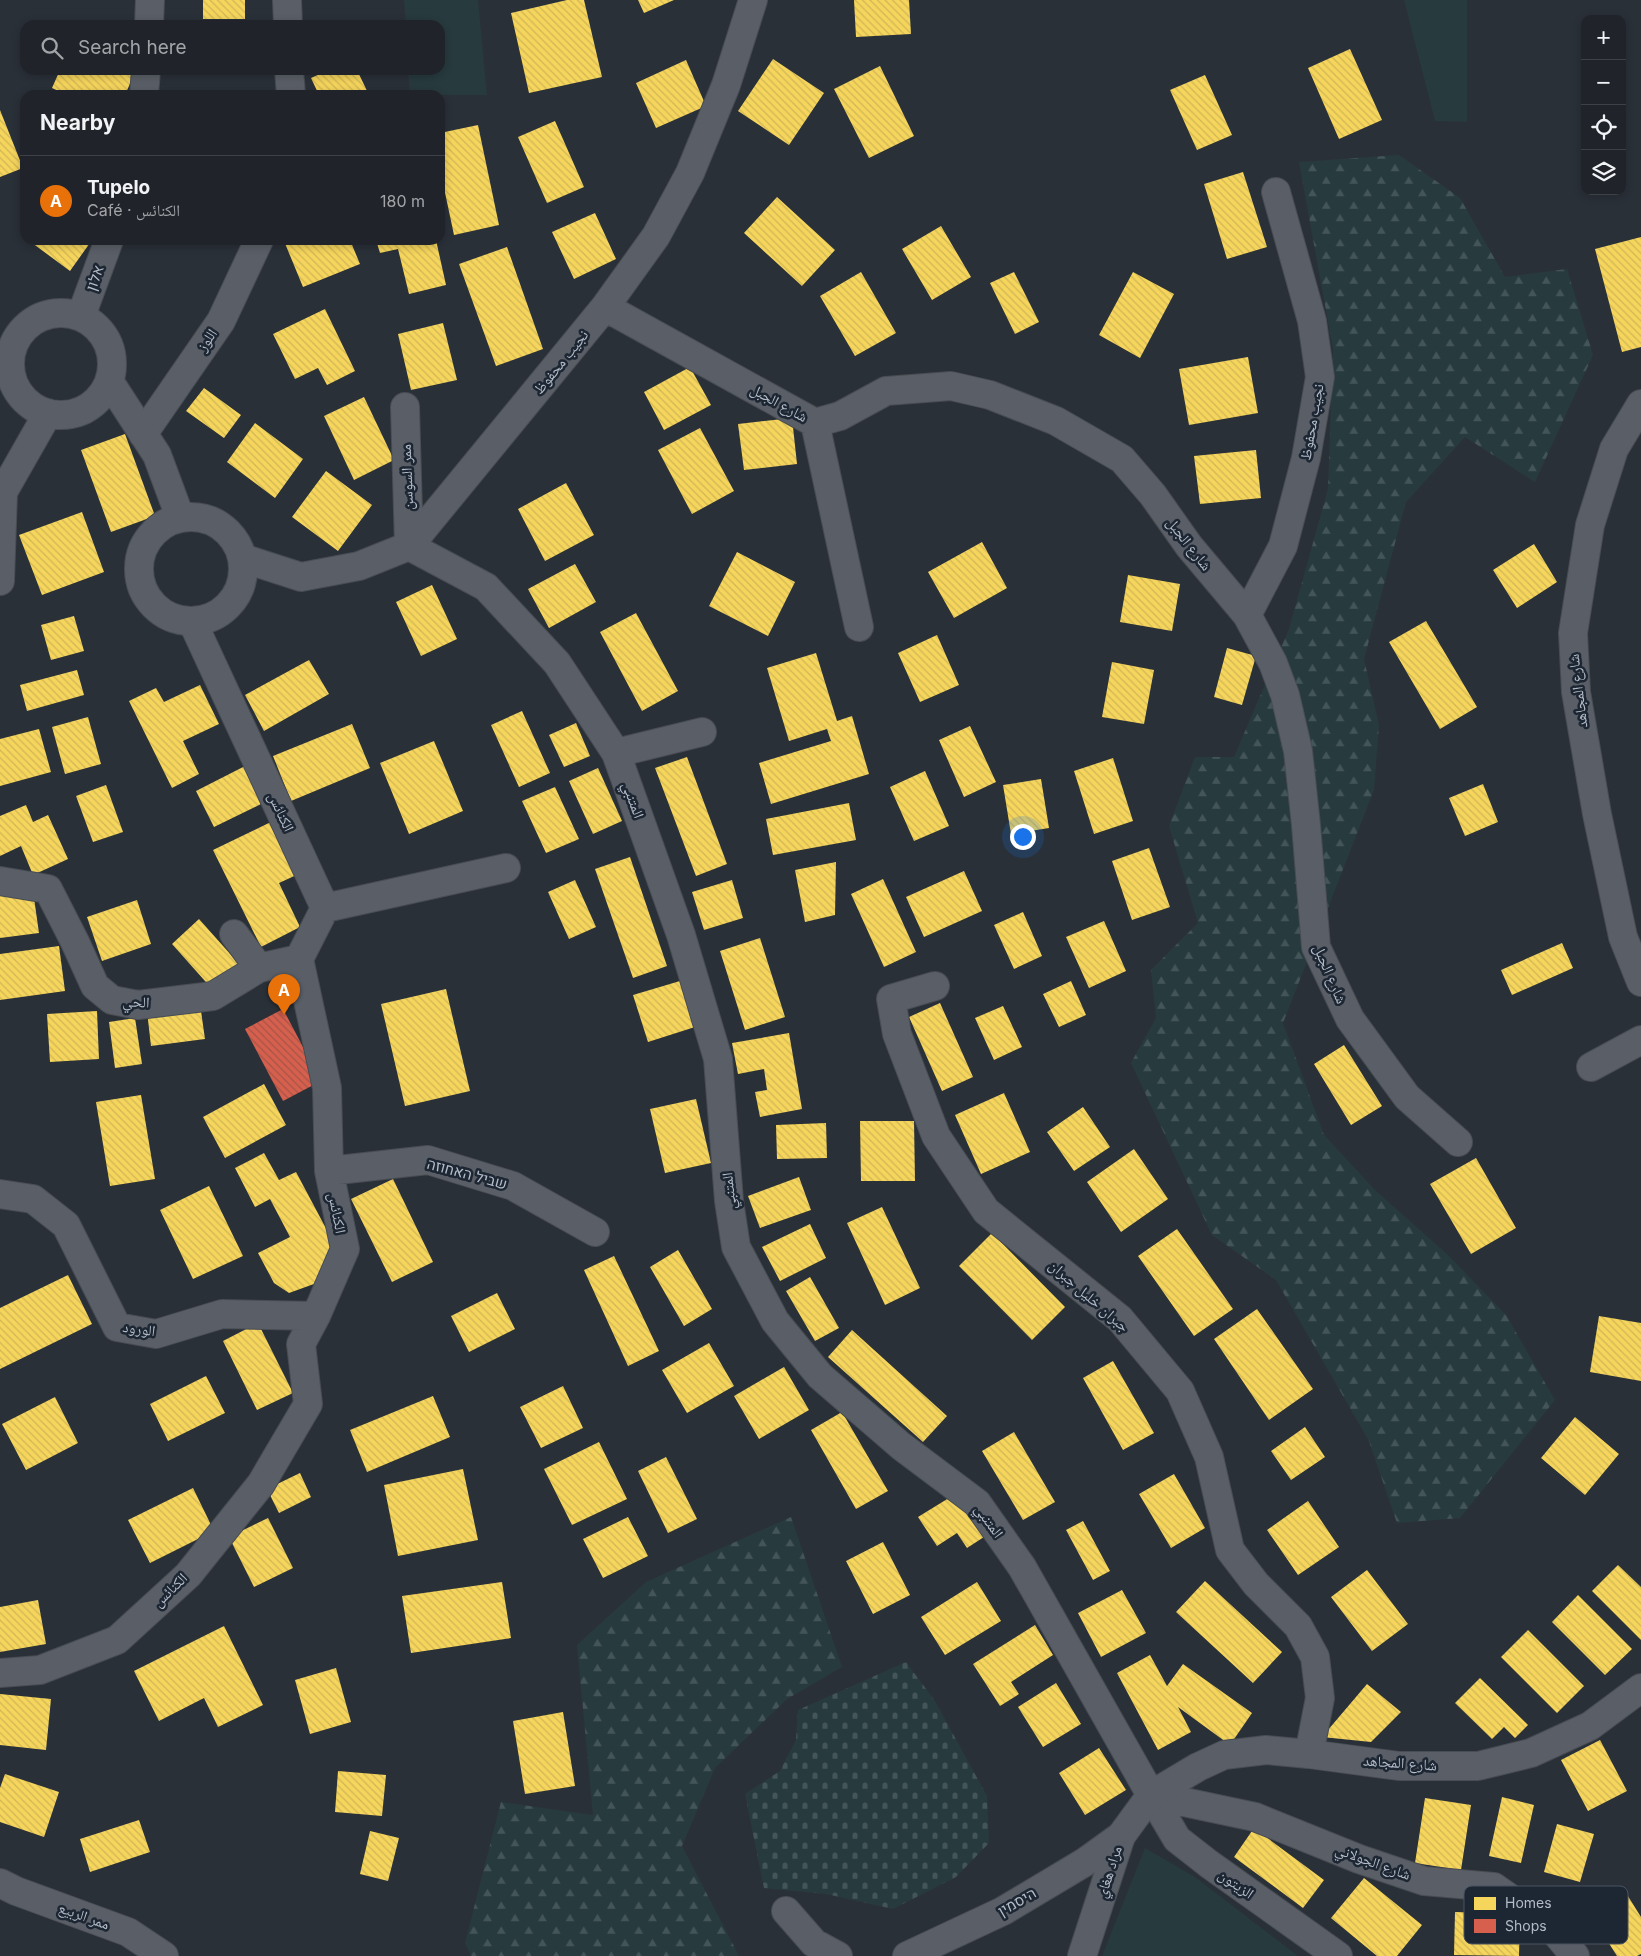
<!DOCTYPE html>
<html lang="en">
<head>
<meta charset="utf-8">
<style>
	body { margin:0; font-family:Inter,"Noto Naskh Arabic",Heebo,sans-serif; background:#2d3036; color:#f1f3f6 }
	.controls { position:absolute; right:15px; top:15px; display:grid; overflow:hidden; border-radius:10px; box-shadow:0 2px 8px #0003 }
	.controls button { width:45px; height:45px; display:grid; place-items:center; padding:0; border:0; border-bottom:1px solid #3d4147; background:#20242a; color:#f1f3f6; font:25px sans-serif }
	.you { position:absolute; left:1022px; top:836px; width:18px; height:18px; margin:-12px; border:4px solid #fff; border-radius:50%; background:#1a73e8; box-shadow:0 0 0 8px #1a73e833 }
	.badge { display:grid; place-items:center; width:32px; height:32px; border-radius:50%; background:#db2777; color:#fff; font-size:16px; font-weight:700 }
	.pin { position:absolute; translate:-50% -41px; filter:drop-shadow(0 1px 2px #0008) }
	.pin::after { content:''; position:absolute; top:26px; width:18px; height:15px; background:inherit; clip-path:polygon(0 0,100% 0,50% 100%) }
	.list { margin:0; padding:0; list-style:none }
	h2 { display:flex; justify-content:space-between; align-items:center; height:65px; margin:0; padding:0 20px; font-size:21px }
	h2 small { font-size:16px; font-weight:400; color:#a2a4a8 }
	.list li { display:grid; grid-template-columns:32px 1fr auto; gap:15px; align-items:center; box-sizing:border-box; height:90px; padding:0 20px; border-top:1px solid #3d4147 }
	.list b { display:block; font-size:19px; white-space:nowrap }
	.list p { margin:0; font-size:16px; white-space:nowrap; color:#a2a4a8 }
	.list em { font-size:16px; font-style:normal; color:#a2a4a8 }
	.icon { flex:none; width:28px; height:28px; fill:none; stroke:currentColor; stroke-width:2; stroke-linecap:round; stroke-linejoin:round }
	.map { position:relative; flex:none; width:1641px; height:1956px; overflow:hidden }
	.search { position:absolute; background:#20242a; box-shadow:0 2px 8px #0003; left:20px; top:20px; width:425px; height:55px; display:flex; align-items:center; gap:12px; box-sizing:border-box; padding:0 18px; border-radius:15px; color:#a2a4a8; font-size:19px }
	.panel { position:absolute; background:#20242a; box-shadow:0 2px 8px #0003; left:20px; top:90px; width:425px; height:155px; border-radius:15px }
	.map>svg:first-child { display:block }
	.green { fill:#273a3e }
	.forest { fill:url(#forest-firs) }
	.cemetery { fill:url(#cemetery-stones) }
	.homes { fill:url(#homes-back-hatch) }
	.shops { fill:url(#shops-back-hatch) }
	.lines { fill:none; stroke-linecap:round; stroke-linejoin:round }
	.minor-casing { stroke:#484c53; stroke-width:30 }
	.tertiary-casing { stroke:#484c53; stroke-width:30 }
	.minor { stroke:#5a5e66; stroke-width:28 }
	.tertiary { stroke:#5a5e66; stroke-width:28 }
	.labels { text-anchor:middle; stroke-width:5; stroke-linejoin:round; paint-order:stroke }
	.street-label { font-size:15px; fill:#b4bcc9; stroke:#1d2633 }
	.key { fill:#1d2633; stroke:#4a5360; stroke-width:1 }
	.key-label { font-size:14px; fill:#b4bcc9 }
</style>
</head>
<body>
<div class="map">
<svg width="1641" height="1956" viewBox="0 0 1641 1956">
	<defs>
		<pattern id="forest-firs" width="22" height="20" patternUnits="userSpaceOnUse" patternTransform="scale(1.25)"><rect width="22" height="20" fill="#273a3e"/><path d="M5 1l3.5 6h-7zM16 11l3.5 6h-7z" fill="#445559"/></pattern>
		<pattern id="cemetery-stones" width="16" height="16" patternUnits="userSpaceOnUse" patternTransform="scale(1.25)"><rect width="16" height="16" fill="#273a3e"/><path d="M2 7V4a2 2 0 0 1 4 0v3zM10 15v-3a2 2 0 0 1 4 0v3z" fill="#445559"/></pattern>
		<pattern id="homes-back-hatch" width="6" height="6" patternUnits="userSpaceOnUse" patternTransform="scale(1.25)"><rect width="6" height="6" fill="#f6d55c"/><path d="M-1 5l2 2M0 0l6 6M5-1l2 2" fill="none" stroke="#d0b656"/></pattern>
		<pattern id="shops-back-hatch" width="6" height="6" patternUnits="userSpaceOnUse" patternTransform="scale(1.25)"><rect width="6" height="6" fill="#d6604d"/><path d="M-1 5l2 2M0 0l6 6M5-1l2 2" fill="none" stroke="#a65448"/></pattern>
	</defs>
	<rect width="100%" height="100%" fill="#2a3038"/>
	<path class="green" d="M404,0H478L487,95H410L408,70H440V25H406Z
		M1404,0H1467V122L1435,121Z
		M1145,1848L1195,1877L1298,1956H1102Z"/>
	<path class="forest" d="M1399,155L1460,198L1505,277L1567,269L1593,355L1535,482L1465,437L1406,502L1364,659L1379,725L1374,790L1283,1023L1324,1135L1376,1191L1448,1255L1506,1315L1555,1400L1460,1518L1397,1523L1369,1441L1276,1280L1212,1235L1131,1063L1156,1018L1151,970L1198,923L1169,826L1195,757H1234L1289,629L1328,489L1333,349L1299,162Z
		M791,1517L842,1667L787,1699L715,1768L682,1846L739,1956H471L465,1943L501,1802L593,1815L577,1645L646,1582Z"/>
	<path class="cemetery" d="M906,1662L935,1701L987,1796L989,1843L956,1877L893,1909L826,1894L764,1888L745,1794L780,1771L796,1740L798,1710Z"/>
	<path class="homes" d="M203,0H245V19H203Z
		M567,0H584L602,77L529,93L511,13Z
		M638,0H674L644,13Z
		M854,0H909L911,34L856,37Z
		M1350,49L1382,120L1339,139L1308,68Z
		M773,59L824,93L789,145L738,111Z
		M686,60L706,106L656,128L636,83Z
		M880,66L914,136L869,158L834,89Z
		M60,70H136L125,95H67L52,88Z
		M329,70H357L369,95H319L311,78Z
		M1205,75L1232,135L1197,150L1170,90Z
		M0,110L23,168L0,177Z
		M555,121L584,187L547,203L518,137Z
		M478,125L499,225L454,235L440,169V133Z
		M1243,172L1267,247L1227,259L1204,184Z
		M777,197L835,250L802,286L744,233Z
		M595,213L616,259L574,279L552,232Z
		M941,226L971,277L932,300L902,249Z
		M1641,237V347L1622,352L1595,249Z
		M28,240H92L70,271Z
		M287,240H350L360,264L303,287L284,241Z
		M376,240H436L446,285L409,294L398,249L380,253Z
		M507,247L543,349L496,366L459,264Z
		M861,272L896,333L855,356L820,296Z
		M1014,272L1039,322L1015,334L990,283Z
		M1133,272L1174,294L1140,358L1099,335Z
		M325,309L355,371L327,385L318,368L295,379L273,334Z
		M443,323L457,380L411,390L398,334Z
		M1248,357L1258,413L1189,425L1179,369Z
		M690,367L711,405L664,430L644,392Z
		M204,388L241,415L224,438L186,411Z
		M364,397L394,460L354,480L324,416Z
		M792,418L797,464L744,470L738,424Z
		M255,423L303,459L275,498L227,462Z
		M700,428L734,491L692,514L658,450Z
		M125,434L155,516L111,532L81,450Z
		M1256,450L1261,498L1200,504L1194,456Z
		M326,471L372,505L338,551L292,517Z
		M566,483L594,535L545,561L518,509Z
		M82,512L104,572L42,595L19,535Z
		M982,542L1007,588L954,618L928,572Z
		M1534,544L1557,582L1517,608L1493,570Z
		M737,552L795,582L768,636L709,606Z
		M575,564L596,602L549,628L528,589Z
		M1128,575L1180,584L1172,631L1120,622Z
		M432,585L457,639L421,656L396,602Z
		M636,613L678,691L642,711L600,632Z
		M74,616L84,651L51,660L41,625Z
		M1426,621L1477,707L1440,729L1389,642Z
		M937,635L959,685L920,702L898,653Z
		M1227,648L1256,656L1242,705L1214,697Z
		M816,653L837,721L852,716L869,774L771,804L759,763L831,741L827,729L789,741L767,668Z
		M309,660L329,694L264,731L245,695Z
		M1112,662L1154,670L1144,724L1102,717Z
		M77,670L84,695L27,711L20,685Z
		M200,685L219,724L183,741L199,774L172,788L129,701L156,688L164,702Z
		M522,711L550,773L519,787L491,725Z
		M88,717L101,764L65,774L52,727Z
		M576,723L590,756L564,767L549,735Z
		M352,724L370,768L291,801L273,756Z
		M970,726L996,782L964,797L939,740Z
		M39,729L51,772L0,786V739Z
		M434,741L463,811L409,834L380,763Z
		M687,757L727,864L696,876L655,768Z
		M1113,758L1133,821L1094,834L1074,771Z
		M247,765L265,802L214,827L196,791Z
		M598,768L622,821L593,834L569,781Z
		M925,771L949,826L914,841L890,787Z
		M1041,779L1049,828L1011,834L1003,785Z
		M1483,784L1498,822L1465,836L1449,798Z
		M106,785L123,832L93,842L76,796Z
		M555,787L579,839L546,853L522,801Z
		M849,803L856,840L773,855L766,819Z
		M26,805L33,822L48,815L68,859L33,875L21,846L0,856V816Z
		M277,819L303,872L279,883L300,927L261,947L213,850Z
		M1149,848L1170,907L1132,920L1112,861Z
		M630,857L667,966L633,978L595,869Z
		M836,862L835,915L805,922L795,870Z
		M964,871L982,911L924,937L906,897Z
		M883,879L916,952L884,967L851,894Z
		M575,880L596,927L569,939L548,892Z
		M732,880L743,918L704,930L692,892Z
		M33,891L39,933L0,938V896Z
		M137,900L151,944L102,961L87,917Z
		M1023,912L1042,956L1014,969L994,925Z
		M199,919L240,965L213,990L172,944Z
		M1104,921L1126,971L1089,988L1066,937Z
		M760,938L785,1017L745,1030L720,951Z
		M1562,943L1573,968L1512,995L1501,970Z
		M59,946L65,991L0,1000V954Z
		M680,981L695,1027L648,1042L633,995Z
		M1071,981L1086,1015L1059,1027L1043,994Z
		M446,989L470,1091L405,1106L381,1004Z
		M940,1003L973,1077L942,1091L909,1017Z
		M200,1004L205,1039L151,1046L147,1011Z
		M1003,1006L1022,1047L994,1060L975,1018Z
		M97,1011L99,1059L50,1062L47,1014Z
		M135,1018L142,1064L115,1068L109,1022Z
		M789,1033L802,1109L760,1117L755,1092L767,1090L764,1069L738,1074L732,1043Z
		M1344,1045L1382,1106L1351,1125L1314,1064Z
		M264,1084L286,1125L225,1158L203,1117Z
		M1004,1093L1030,1152L981,1174L955,1115Z
		M141,1095L155,1179L110,1186L96,1102Z
		M696,1099L711,1163L665,1173L650,1109Z
		M1083,1107L1110,1147L1074,1171L1047,1132Z
		M860,1121H914L915,1181H861Z
		M826,1123L827,1158L777,1159L776,1125Z
		M1134,1149L1168,1199L1121,1232L1087,1182Z
		M264,1153L279,1180L296,1172L338,1251L325,1280L289,1293L274,1283L258,1253L290,1237L270,1199L255,1207L235,1168Z
		M1476,1158L1516,1228L1471,1254L1430,1184Z
		M799,1177L811,1210L760,1228L748,1196Z
		M393,1179L433,1262L392,1282L351,1199Z
		M209,1186L243,1256L193,1279L160,1210Z
		M882,1207L920,1288L885,1305L847,1223Z
		M810,1224L826,1258L780,1281L762,1247Z
		M1177,1229L1233,1309L1194,1336L1138,1256Z
		M992,1233L1065,1307L1032,1340L959,1266Z
		M678,1250L712,1309L684,1326L650,1267Z
		M614,1256L659,1351L628,1366L584,1270Z
		M68,1275L92,1324L0,1369V1308Z
		M810,1277L839,1328L815,1341L786,1291Z
		M497,1293L515,1329L469,1352L451,1316Z
		M1257,1309L1313,1389L1269,1420L1214,1339Z
		M1599,1316L1641,1323V1381L1590,1372Z
		M258,1323L293,1393L257,1410L223,1341Z
		M852,1330L947,1416L923,1442L828,1357Z
		M709,1343L734,1386L687,1413L662,1370Z
		M1113,1361L1154,1433L1123,1450L1083,1378Z
		M784,1367L809,1410L759,1439L734,1396Z
		M206,1376L225,1413L168,1441L150,1404Z
		M563,1386L583,1428L541,1448L520,1407Z
		M433,1396L450,1437L367,1472L350,1430Z
		M55,1397L78,1443L26,1470L2,1424Z
		M842,1412L888,1491L856,1509L811,1430Z
		M1575,1417L1619,1454L1585,1495L1541,1458Z
		M1305,1427L1325,1457L1291,1480L1271,1451Z
		M1014,1432L1055,1502L1023,1520L982,1451Z
		M599,1442L627,1499L572,1525L544,1469Z
		M666,1457L697,1519L668,1533L638,1471Z
		M463,1469L478,1540L398,1556L384,1485Z
		M300,1473L311,1497L279,1513L267,1489Z
		M1174,1474L1205,1528L1171,1548L1139,1494Z
		M193,1488L214,1531L150,1563L128,1520Z
		M957,1493L984,1537L967,1548L957,1533L937,1546L918,1517Z
		M1308,1501L1339,1547L1298,1575L1267,1530Z
		M628,1517L648,1556L603,1578L583,1539Z
		M268,1518L293,1568L254,1587L229,1537Z
		M1083,1521L1110,1571L1093,1580L1066,1530Z
		M883,1542L910,1595L873,1614L846,1561Z
		M1618,1565L1641,1587V1640L1592,1591Z
		M1367,1570L1408,1624L1372,1651L1331,1597Z
		M1205,1581L1282,1652L1253,1683L1176,1612Z
		M502,1582L511,1638L411,1653L402,1596Z
		M977,1582L1001,1621L945,1655L921,1617Z
		M1122,1590L1146,1633L1101,1657L1078,1613Z
		M1578,1595L1632,1649L1605,1675L1552,1622Z
		M38,1600L46,1644L0,1652V1607Z
		M1035,1625L1053,1655L1011,1682L1019,1694L1000,1706L973,1664Z
		M224,1626L263,1705L218,1727L204,1698L159,1721L134,1671Z
		M1528,1630L1584,1686L1557,1713L1501,1657Z
		M1150,1655L1167,1686L1183,1664L1252,1713L1230,1745L1178,1707L1191,1732L1158,1750L1117,1673Z
		M336,1668L351,1722L310,1734L295,1680Z
		M1480,1678L1528,1725L1515,1738L1504,1727L1492,1739L1455,1703Z
		M1056,1683L1081,1724L1043,1747L1018,1707Z
		M1367,1684L1401,1712L1371,1742L1322,1737Z
		M0,1694L51,1699L46,1750L0,1745Z
		M563,1712L575,1786L525,1794L513,1721Z
		M1600,1740L1627,1791L1588,1811L1561,1760Z
		M1099,1748L1126,1790L1085,1815L1059,1773Z
		M338,1771L386,1775L382,1816L335,1812Z
		M5,1774L59,1792L44,1837L0,1822V1788Z
		M1502,1797L1534,1805L1521,1863L1489,1856Z
		M1425,1798L1471,1805L1461,1870L1415,1863Z
		M139,1820L150,1852L90,1872L80,1839Z
		M1557,1824L1594,1834L1580,1882L1544,1872Z
		M1254,1828L1324,1880L1303,1908L1234,1857Z
		M370,1831L399,1838L388,1881L360,1874Z
		M1364,1878L1422,1925L1397,1956H1377L1331,1918Z
		M1626,1893L1641,1917V1954L1637,1956H1617L1591,1915Z
		M1455,1912L1520,1914L1519,1956L1454,1955Z"/>
	<path class="shops" d="M283,1009L321,1081L283,1101L245,1029Z"/>
	<g class="lines">
		<defs>
			<path id="minor" d="M287,0L288,25
				M289,70L291,95
				M605,307L815,423L840,416L886,391L951,386L990,395L1056,421L1122,459L1153,495L1189,546L1247,615L1273,663L1285,695L1298,751L1306,825L1316,947L1350,1019L1407,1097L1458,1142
				M1641,404L1614,449L1590,525L1573,633L1576,692L1597,814L1623,937L1641,982
				M405,407L409,546
				M815,423L859,627
				M143,434L221,321L259,240
				M409,546L605,307L656,236L690,173L726,85L753,0
				M1247,615L1283,546L1306,458L1320,377L1312,321L1276,192
				M616,753L702,732
				M0,881L48,889L75,942L95,986L112,1000L138,1005L213,996L259,968L299,959
				M325,908L506,868
				M234,934L259,968
				M935,986L891,999L897,1034L936,1136L986,1211L1120,1319L1180,1391L1209,1457L1230,1550L1256,1584L1298,1626L1315,1657L1320,1698L1309,1754
				M1591,1067L1641,1040
				M329,1171L428,1160L513,1186L595,1232
				M0,1194L33,1199L66,1225L117,1327L156,1334L222,1314L316,1316
				M0,1673L40,1670L117,1640L188,1575L261,1484L308,1404L301,1344L316,1316L345,1249L329,1171L327,1088L299,959L325,908L192,621
				M1151,1795L1255,1817L1359,1859L1424,1881L1494,1887L1551,1927L1575,1956
				M1151,1795L1177,1839L1209,1864L1338,1956
				M786,1911L814,1943L838,1956
				M907,1956L1003,1911L1085,1862L1121,1836"/>
			<path id="tertiary" d="M149,25L150,0
				M144,95L146,70
				M10 364a51 51 0 1 1 102 0a51 51 0 1 1-102 0Z
				M81,316L109,240
				M109,381L157,455L180,517
				M139 569a52 52 0 1 1 104 0a52 52 0 1 1-104 0Z
				M242,558L301,577L359,566L409,546L486,587L557,663L616,753L681,935L718,1059L729,1201L736,1247L775,1321L820,1376L901,1446L977,1503L1022,1567L1151,1795
				M0,581L3,492L48,413
				M0,1883L16,1891L128,1932L164,1956
				M1082,1956L1121,1836L1151,1795L1198,1767L1224,1755L1266,1750L1309,1754L1399,1766H1478L1531,1753L1590,1726L1641,1688"/>
		</defs>
		<use href="#minor" class="minor-casing"/>
		<use href="#tertiary" class="tertiary-casing"/>
		<use href="#minor" class="minor"/>
		<use href="#tertiary" class="tertiary"/>
	</g>
	<g class="labels">
		<g class="street-label">
			<text transform="translate(95 278) rotate(-70)" y="5">אלון</text>
			<text transform="translate(207 340) rotate(-56)" y="5">اللوز</text>
			<text transform="translate(561 362) rotate(-51)" y="5">نجيب محفوظ</text>
			<text transform="translate(779 403) rotate(29)" y="5">شارع الجبل</text>
			<text transform="translate(1312 422) rotate(-80)" y="5">نجيب محفوظ</text>
			<text transform="translate(407 477) rotate(-92)" y="5">ممر السوسن</text>
			<text transform="translate(1189 544) rotate(52)" y="5">شارع الجبل</text>
			<text transform="translate(1578 691) rotate(-97)" y="5">شارع المجاهد</text>
			<text transform="translate(633 800) rotate(70)" y="5">المتنبي</text>
			<text transform="translate(281 812) rotate(65)" y="5">الكنائس</text>
			<text transform="translate(1330 974) rotate(67)" y="5">شارع الجبل</text>
			<text transform="translate(136 1002) rotate(3)" y="5">الحي</text>
			<text transform="translate(467 1174) rotate(15)" y="5">שביל האחוזה</text>
			<text transform="translate(729 1191) rotate(-96)" y="5">المتنبي</text>
			<text transform="translate(337 1213) rotate(79)" y="5">الكنائس</text>
			<text transform="translate(1089 1296) rotate(41)" y="5">جبران خليل جبران</text>
			<text transform="translate(139 1329) rotate(8)" y="5">الورود</text>
			<text transform="translate(989 1521) rotate(54)" y="5">المتنبي</text>
			<text transform="translate(170 1590) rotate(-44)" y="5">الكنائس</text>
			<text transform="translate(1400 1763) rotate(4)" y="5">شارع المجاهد</text>
			<text transform="translate(1373 1862) rotate(20)" y="5">شارع الجولاني</text>
			<text transform="translate(1109 1872) rotate(-72)" y="5">مراد هغاي</text>
			<text transform="translate(1236 1884) rotate(35)" y="5">الزيتون</text>
			<text transform="translate(1017 1902) rotate(-30)" y="5">היסמין</text>
			<text transform="translate(84 1916) rotate(20)" y="5">ممر الربيع</text>
		</g>
	</g>
	<rect x="1464" y="1886" width="164" height="58" rx="8" class="key"/>
	<rect x="1474" y="1897" width="22" height="13" fill="#f6d55c"/>
	<rect x="1474" y="1919" width="22" height="14" fill="#d6604d"/>
	<g class="key-label">
		<text x="1505" y="1908">Homes</text>
		<text x="1505" y="1931">Shops</text>
	</g>
</svg>
<div class="controls">
<button>+</button>
<button>−</button>
<button><svg class="icon" aria-label="locate" viewBox="0 0 24 24"><circle cx="12" cy="12" r="6"/><path d="M12 2v4M12 18v4M2 12h4M18 12h4"/></svg></button>
<button><svg class="icon" aria-label="layers" viewBox="0 0 24 24"><path d="M12 4l9 5-9 5-9-5zM3 14l9 5 9-5"/></svg></button>
</div>
<div class="you"></div>
<div class="pin badge" style="left:284px;top:1015px;background:#e8710a">A</div>
<div class="search"><svg class="icon" aria-label="search" viewBox="0 0 24 24"><circle cx="10" cy="10" r="6"/><path d="M15 15l6 6"/></svg>Search here</div>
<section class="panel">
<h2>Nearby<small></small></h2>
<ul class="list">
<li><span class="badge" style="background:#e8710a">A</span><div><b>Tupelo</b><p>Café · الكنائس</p></div><em>180 m</em></li>
</ul>
</section>
</div>
</body>
</html>
